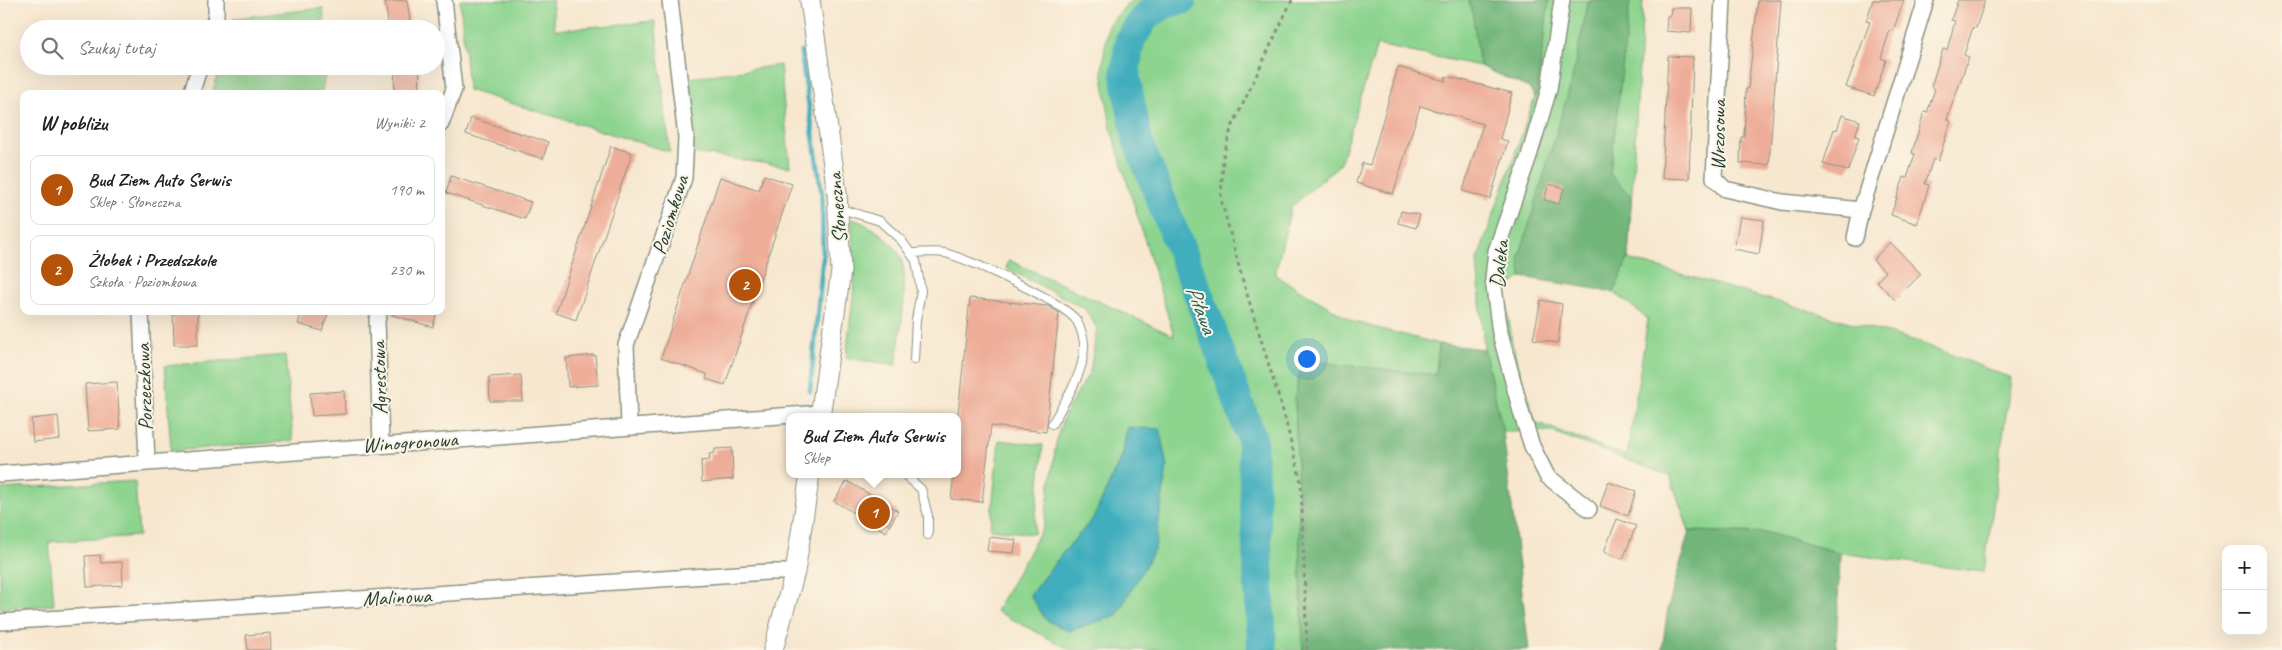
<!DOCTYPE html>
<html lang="pl">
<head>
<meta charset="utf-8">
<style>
	body { margin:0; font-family:Caveat,sans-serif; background:#f2f2f2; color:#222 }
	.controls { position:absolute; right:15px; bottom:15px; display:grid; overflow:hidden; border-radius:10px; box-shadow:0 5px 20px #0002 }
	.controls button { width:45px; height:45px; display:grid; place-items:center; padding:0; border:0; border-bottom:1px solid #e0e0e0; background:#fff; color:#222; font:25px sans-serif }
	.you { position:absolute; left:1306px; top:358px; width:18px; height:18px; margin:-12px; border:4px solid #fff; border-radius:50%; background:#1a73e8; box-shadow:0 0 0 8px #1a73e833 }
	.badge { display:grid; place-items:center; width:32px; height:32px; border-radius:50%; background:#b45309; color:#fff; font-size:16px; font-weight:700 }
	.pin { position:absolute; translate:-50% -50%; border:2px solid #fff; box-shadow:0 1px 5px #0006 }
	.popup { position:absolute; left:786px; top:413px; width:175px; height:65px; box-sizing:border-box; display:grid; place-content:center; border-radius:10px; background:#fff; filter:drop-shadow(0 1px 4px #0005); font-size:16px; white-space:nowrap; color:#767676 }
	.popup b { font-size:19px; color:#222 }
	.popup::after { content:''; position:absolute; left:50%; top:100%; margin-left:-10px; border:10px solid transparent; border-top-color:#fff }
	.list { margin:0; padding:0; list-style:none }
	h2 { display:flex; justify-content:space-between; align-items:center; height:65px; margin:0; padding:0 20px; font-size:21px }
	h2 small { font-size:16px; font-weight:400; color:#767676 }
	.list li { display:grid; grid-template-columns:32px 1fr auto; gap:15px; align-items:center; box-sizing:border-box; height:70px; margin:0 10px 10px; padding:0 10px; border:1px solid #e0e0e0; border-radius:10px }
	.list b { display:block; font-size:19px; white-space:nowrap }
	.list p { margin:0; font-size:16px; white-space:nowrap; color:#767676 }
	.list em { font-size:16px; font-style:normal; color:#767676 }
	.icon { flex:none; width:28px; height:28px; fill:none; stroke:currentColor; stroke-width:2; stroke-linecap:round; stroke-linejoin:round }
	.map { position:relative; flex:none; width:2282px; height:650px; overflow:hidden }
	.search { position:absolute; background:#fff; box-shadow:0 5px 20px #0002; left:20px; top:20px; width:425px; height:55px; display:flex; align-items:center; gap:12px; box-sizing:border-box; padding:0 18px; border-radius:28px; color:#767676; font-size:19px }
	.panel { position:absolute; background:#fff; box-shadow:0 5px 20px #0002; left:20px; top:90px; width:425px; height:225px; border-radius:10px }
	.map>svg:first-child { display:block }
	.green { fill:#8dd48f; stroke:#568862; fill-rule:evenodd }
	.forest { fill:#72b67a; stroke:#487a57 }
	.water { fill:#40aebd; stroke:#307678 }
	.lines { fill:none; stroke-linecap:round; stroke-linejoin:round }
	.stream { stroke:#40aebd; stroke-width:5 }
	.river { stroke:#40aebd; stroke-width:30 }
	.building { fill:#eead98 }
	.service-casing { stroke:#8b9282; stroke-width:10 }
	.minor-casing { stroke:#8b9282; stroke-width:18 }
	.tertiary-casing { stroke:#8b9282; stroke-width:21 }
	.path { stroke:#8b9282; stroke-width:3; stroke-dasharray:4 4; stroke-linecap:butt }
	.service { stroke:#fff; stroke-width:8 }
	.minor { stroke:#fff; stroke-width:15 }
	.tertiary { stroke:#fff; stroke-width:19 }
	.labels { text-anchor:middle; stroke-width:4; stroke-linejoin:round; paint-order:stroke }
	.street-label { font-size:21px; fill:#1f3d34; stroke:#fcf5e5 }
	.water-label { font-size:22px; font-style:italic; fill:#295f5d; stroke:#fcf5e5 }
</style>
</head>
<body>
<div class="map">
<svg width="2282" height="650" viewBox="0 0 2282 650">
	<rect width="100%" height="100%" fill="#fcf5e5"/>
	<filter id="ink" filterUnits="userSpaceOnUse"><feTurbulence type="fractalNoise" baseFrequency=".02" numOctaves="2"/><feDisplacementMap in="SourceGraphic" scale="10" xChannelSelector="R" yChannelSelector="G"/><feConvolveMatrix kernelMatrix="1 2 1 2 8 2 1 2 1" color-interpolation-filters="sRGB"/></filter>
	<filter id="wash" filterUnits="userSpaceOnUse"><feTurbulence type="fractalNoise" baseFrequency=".0096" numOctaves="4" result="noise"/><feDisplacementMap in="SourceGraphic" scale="20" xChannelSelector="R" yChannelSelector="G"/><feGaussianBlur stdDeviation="1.12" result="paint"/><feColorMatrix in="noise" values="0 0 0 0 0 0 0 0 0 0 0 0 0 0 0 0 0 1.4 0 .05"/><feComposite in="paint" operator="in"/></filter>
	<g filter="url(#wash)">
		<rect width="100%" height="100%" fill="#f7e7cf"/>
		<path class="green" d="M460,0H552L555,30L655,21L670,152L468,90Z
			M1131,0H1643L1628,259L1916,341L2011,378L1984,572L1840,553L1768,533L1689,531L1670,476L1550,431L1503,432L1484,349L1477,261L1535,97L1529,88L1480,66L1377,45L1340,164L1291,207L1275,275L1354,322L1439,344L1436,375L1302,361L1295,398L1303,650H1071L996,611L1044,525L1057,437L1065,414L1090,372L1097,328L1084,308L1006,268L1009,260L1174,336L1111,129L1102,70L1108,25ZM1627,260L1614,292L1648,319L1627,456L1535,422L1512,344L1505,289L1521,277ZM1127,428L1117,615L1030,595L1062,554L1094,517L1123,453Z
			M323,8L325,29H231L234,18Z
			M780,65L790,167L694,153L689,78Z
			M220,66H327L321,94H212Z
			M851,219C869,223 898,243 902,262C909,287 899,338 896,365L846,358L855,278Z
			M285,355L293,441L171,451L165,366Z
			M999,440L1043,445L1034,534L990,529Z
			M135,481L139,536L49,542L54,605L0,608V489Z"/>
		<path class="forest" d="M1468,0H1549L1536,98L1529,88L1480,66L1472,11Z
			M1589,0H1630L1610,174L1631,196L1628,259L1614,292L1521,277L1519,258L1571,83Z
			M1439,344L1484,349L1503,432L1529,650H1303L1295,398L1302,360L1436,375Z
			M1689,531L1768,533L1840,553L1836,650H1662L1668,608Z"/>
		<path class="water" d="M1127,427L1160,429L1167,467L1155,549L1117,615L1069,631L1046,620L1030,595L1062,554L1094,517L1123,453Z"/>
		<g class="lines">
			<path class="stream" d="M801,52L822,195L823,256L810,391"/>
			<path class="river" d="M1182,0L1166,3L1145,17L1130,40L1125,75L1138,142L1195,285L1252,439L1262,650"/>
		</g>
		<g id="blocks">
			<path class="building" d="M407,0L411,29H389L385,2Z
				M1758,0H1781L1769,165L1740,163L1741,137H1744L1746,89H1748Z
				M1873,0H1904L1893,31L1890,30L1881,58L1886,60L1874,96L1846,87L1870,22L1866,21Z
				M1958,0H1985L1976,28L1973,27L1964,55L1969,57L1947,119L1951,121L1938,161L1933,159L1925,184L1929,185L1917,224L1891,215L1904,177L1907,178L1915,154L1912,153L1924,112L1927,113L1935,89L1931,87L1943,49L1947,50L1955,21L1951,20Z
				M1671,8H1692L1691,33L1666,31L1667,16H1670Z
				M1668,56L1693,57L1689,179L1662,178Z
				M395,66H420L419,94H394Z
				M1398,67L1445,81L1446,76L1512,93L1500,139L1508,141L1490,199L1463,191L1483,124L1420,106L1393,194L1356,183L1362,163L1370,165Z
				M1842,115L1860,121L1855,136L1859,137L1848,171L1823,164L1834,129L1837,130Z
				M471,118L548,142L543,159L466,134Z
				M611,146L632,153L576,320L556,313Z
				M764,175L792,184L725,385L706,379L707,374L661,358L720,177L759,190Z
				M451,176L531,202L525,219L446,193Z
				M1549,184L1564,188L1559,204L1544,200Z
				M1401,211L1420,215L1416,228L1398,223Z
				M1740,217L1764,220L1759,254L1734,249Z
				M1890,242L1921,274L1895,300L1877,281L1886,272L1873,260Z
				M970,298L1048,306L1059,313L1046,432L991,426L982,502L951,499L954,474H958L960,423H958V414Z
				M1541,300L1562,304L1558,343L1533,339Z
				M173,311H198V345H174Z
				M302,311H329L322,331L298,324Z
				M393,311H437L433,327L392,315Z
				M595,355L598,385L568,387L566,358Z
				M521,375L523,401H490L489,377Z
				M117,382L120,429L88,431L85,384Z
				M344,391L345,414L312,416L310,393Z
				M58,416L60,439L33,442L31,419Z
				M732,448L733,479L702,482L701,461L710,460L709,454L715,453V449Z
				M847,481L898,511L886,532L834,501Z
				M1608,482L1636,491L1628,516L1600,506Z
				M1617,519L1636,526L1623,559L1604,552Z
				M989,537L1016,540L1014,553L987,551Z
				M100,555L101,563L122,562L123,585L87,587L85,556Z
				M270,633L271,650H248L246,635Z"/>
		</g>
	</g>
	<g filter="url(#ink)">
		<use href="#blocks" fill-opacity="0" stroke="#8b9282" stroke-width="1"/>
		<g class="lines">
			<defs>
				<path id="service" d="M838,208L880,221L902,241L916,261L921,291L916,320L914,360
					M911,253C921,253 935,251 945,253C972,261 1061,300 1077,321C1080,327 1085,340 1084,347C1084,374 1065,401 1052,424
					M904,474L921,489L928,516V535"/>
				<path id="minor" d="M1562,0L1549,89L1529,156L1496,251L1493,279L1500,333L1522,415L1532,446L1547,476L1589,509
					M1723,0L1714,178L1725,189L1782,202L1861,210
					M212,29L216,16V0
					M191,94L200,66
					M441,124L454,89L444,0
					M1855,238L1861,210L1926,0
					M141,311L147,463
					M380,311L377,320L381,445
					M629,425L626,345L684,178L686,137L670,0
					M0,474L821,413
					M0,622C256,604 511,591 767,572H795"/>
				<path id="tertiary" d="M810,0L837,193L841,271L820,417
					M773,650L795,572L810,474"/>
			</defs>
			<use href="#service" class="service-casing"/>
			<use href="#minor" class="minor-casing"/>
			<use href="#tertiary" class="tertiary-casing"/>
			<path class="path" d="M1292,0L1231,129L1223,157L1221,199L1242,278L1284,414L1301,482L1307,650"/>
			<use href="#service" class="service"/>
			<use href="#minor" class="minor"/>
			<use href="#tertiary" class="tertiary"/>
		</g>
	</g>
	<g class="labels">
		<g class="street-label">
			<text transform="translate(1718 135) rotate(-89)" y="7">Wrzosowa</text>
			<text transform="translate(837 208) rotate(-95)" y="7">Słoneczna</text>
			<text transform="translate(670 215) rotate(-73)" y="7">Poziomkowa</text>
			<text transform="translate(1499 264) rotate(-84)" y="7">Daleka</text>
			<text transform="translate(379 378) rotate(-92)" y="7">Agrestowa</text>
			<text transform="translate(144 387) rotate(-92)" y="7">Porzeczkowa</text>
			<text transform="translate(410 442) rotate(-4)" y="7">Winogronowa</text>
			<text transform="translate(397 597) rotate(-3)" y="7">Malinowa</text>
		</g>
		<g class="water-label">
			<text transform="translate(1202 309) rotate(69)" y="8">Piława</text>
		</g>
	</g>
</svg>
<div class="controls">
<button>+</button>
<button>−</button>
</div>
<div class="you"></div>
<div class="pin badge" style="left:874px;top:513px">1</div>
<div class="popup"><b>Bud Ziem Auto Serwis</b>Sklep</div>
<div class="pin badge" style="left:745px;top:285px">2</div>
<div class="search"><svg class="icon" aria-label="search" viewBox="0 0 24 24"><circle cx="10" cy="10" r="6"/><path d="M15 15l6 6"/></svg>Szukaj tutaj</div>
<section class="panel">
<h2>W pobliżu<small>Wyniki: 2</small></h2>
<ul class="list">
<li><span class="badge">1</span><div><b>Bud Ziem Auto Serwis</b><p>Sklep · Słoneczna</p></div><em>190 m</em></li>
<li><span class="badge">2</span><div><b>Żłobek i Przedszkole</b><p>Szkoła · Poziomkowa</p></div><em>230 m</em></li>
</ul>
</section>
</div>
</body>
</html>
